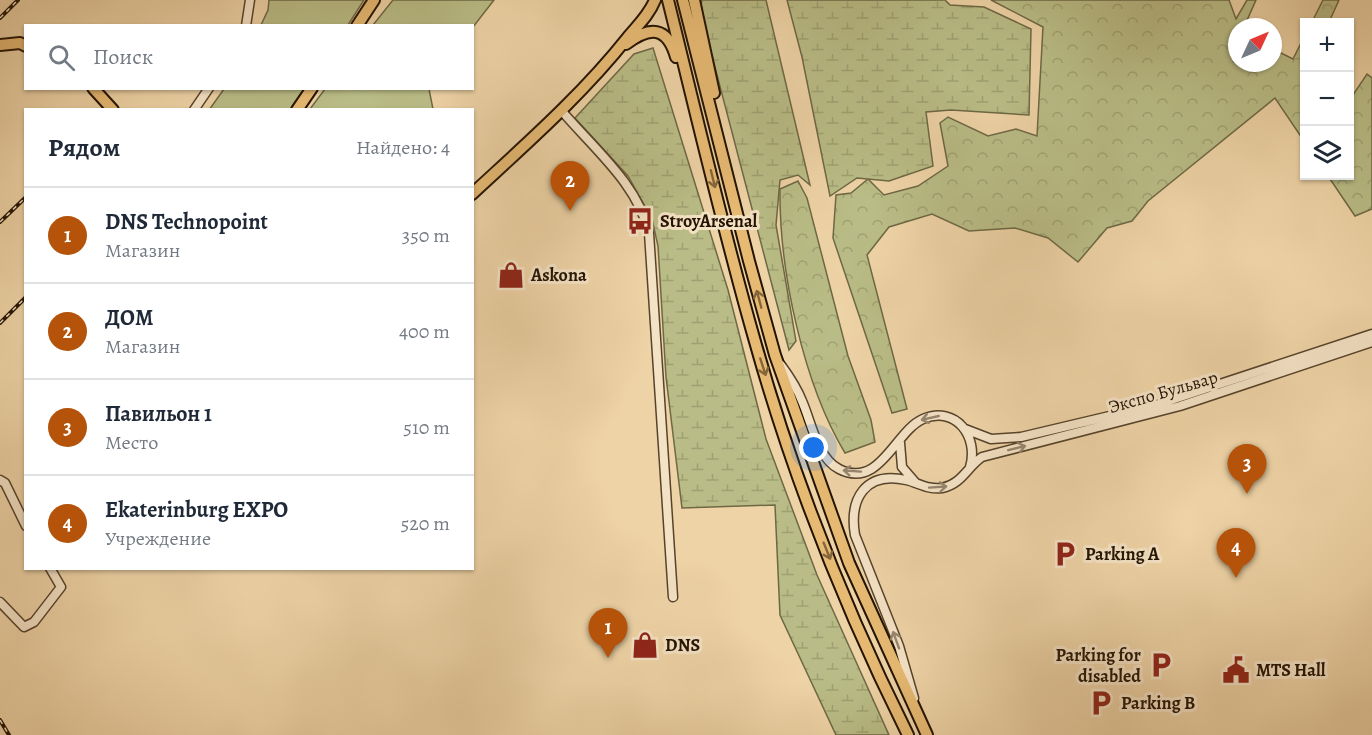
<!DOCTYPE html>
<html lang="ru">
<head>
<meta charset="utf-8">
<style>
	body { margin:0; font-family:Alegreya,serif; background:#f6f6f7; color:#1f2937 }
	.controls { position:absolute; right:18px; top:18px; display:grid; overflow:hidden; border-radius:0px; box-shadow:0 2px 4px #0004 }
	.controls button { width:54px; height:54px; display:grid; place-items:center; padding:0; border:0; border-bottom:2px solid #e0e1e3; background:#fff; color:#1f2937; font:30px sans-serif }
	.compass { position:absolute; left:1228px; top:18px; width:54px; height:54px; border-radius:50%; background:#fff; box-shadow:0 2px 4px #0004; rotate:46deg }
	.you { position:absolute; left:814px; top:448px; width:21px; height:21px; margin:-15px; border:4px solid #fff; border-radius:50%; background:#1a73e8; box-shadow:0 0 0 9px #1a73e833 }
	.badge { display:grid; place-items:center; width:39px; height:39px; border-radius:50%; background:#b45309; color:#fff; font-size:20px; font-weight:700 }
	.pin { position:absolute; translate:-50% -50px; filter:drop-shadow(0 2px 3px #0008) }
	.pin::after { content:''; position:absolute; top:32px; width:21px; height:18px; background:inherit; clip-path:polygon(0 0,100% 0,50% 100%) }
	.list { margin:0; padding:0; list-style:none }
	h2 { display:flex; justify-content:space-between; align-items:center; height:78px; margin:0; padding:0 24px; font-size:26px }
	h2 small { font-size:20px; font-weight:400; color:#747a83 }
	.list li { display:grid; grid-template-columns:39px 1fr auto; gap:18px; align-items:center; box-sizing:border-box; height:96px; padding:0 24px; border-top:2px solid #e0e1e3 }
	.list b { display:block; font-size:22px; white-space:nowrap }
	.list p { margin:0; font-size:20px; white-space:nowrap; color:#747a83 }
	.list em { font-size:20px; font-style:normal; color:#747a83 }
	.icon { flex:none; width:33px; height:33px; fill:none; stroke:currentColor; stroke-width:2; stroke-linecap:round; stroke-linejoin:round }
	.map { position:relative; flex:none; width:1372px; height:735px; overflow:hidden }
	.search { position:absolute; background:#fff; box-shadow:0 2px 4px #0004; left:24px; top:24px; width:450px; height:66px; display:flex; align-items:center; gap:15px; box-sizing:border-box; padding:0 21px; border-radius:0px; color:#747a83; font-size:22px }
	.panel { position:absolute; background:#fff; box-shadow:0 2px 4px #0004; left:24px; top:108px; width:450px; height:462px; border-radius:0px }
	.map>svg:first-child { display:block }
	.green { fill:#b9bc86; stroke:#6e6844; stroke-width:1.5 }
	.forest { fill:url(#forest-crowns); stroke:#6e6844; stroke-width:1.5 }
	.wetland { fill:url(#wetland-marsh); stroke:#6e6844; stroke-width:1.5 }
	.lines { fill:none; stroke-linecap:round; stroke-linejoin:round }
	.minor-casing { stroke:#56432b; stroke-width:11 }
	.major-casing { stroke:#231302; stroke-width:14 }
	.minor { stroke:#f4e2c5; stroke-width:8 }
	.major { stroke:#e7ba73; stroke-width:10 }
	.rail-casing { stroke:#231302; stroke-width:4 }
	.rail { stroke:#f4e2c5; stroke-width:1.5; stroke-dasharray:4.5; stroke-linecap:butt }
	.oneway { stroke:#85663a }
	.oneway2 { stroke:#96856d }
	.labels { text-anchor:middle; stroke-width:6; stroke-linejoin:round; paint-order:stroke }
	.poi-label { font-size:18px; font-weight:bold; fill:#231302; stroke:#f4e2c5; text-anchor:start }
	.street-label { font-size:18px; fill:#231302; stroke:#f4e2c5 }
</style>
</head>
<body>
<div class="map">
<svg width="1372" height="735" viewBox="0 0 1372 735">
	<defs>
		<pattern id="forest-crowns" width="20" height="18" patternUnits="userSpaceOnUse" patternTransform="scale(1.5)"><rect width="20" height="18" fill="#b9bc86"/><path d="M2 6a3 3 0 1 1 6 0M12 15a3 3 0 1 1 6 0" fill="none" stroke="#9fa172"/></pattern>
		<pattern id="wetland-marsh" width="20" height="14" patternUnits="userSpaceOnUse" patternTransform="scale(1.5)"><rect width="20" height="14" fill="#b9bc86"/><path d="M1 5h8M5 5V1M11 12h8M15 12V8" fill="none" stroke="#9fa172"/></pattern>
	</defs>
	<rect width="100%" height="100%" fill="#eed3a6"/>
	<filter id="stains"><feTurbulence type="fractalNoise" baseFrequency=".00333" numOctaves="4"/><feColorMatrix values="0 0 0 0 .2 0 0 0 0 .09 0 0 0 0 .02 0 0 0 .5 -.17"/></filter>
	<radialGradient id="worn" r=".72"><stop offset=".6" stop-color="#630" stop-opacity="0"/><stop offset="1" stop-color="#630" stop-opacity=".3"/></radialGradient>
	<path class="green" d="M269,0H364L348,25H261L268,10Z
		M393,0H494L473,27L373,25Z
		M224,89H306L291,109L209,110Z
		M325,89H429L433,109H310Z"/>
	<path class="forest" d="M991,0H1229L1236,19L1247,0H1256L1244,27H1237V63H1273V49L1293,59L1304,37V141L1275,98L1148,201L1132,221L1107,228L1078,262L1048,238L1015,228L969,231L932,214L889,227L867,255L907,409L892,413L833,238L836,195L851,193L868,179L884,195L918,186L948,166L940,123L948,117L988,136L1016,129L1037,136L1043,27Z
		M1323,0H1339L1329,22H1312Z
		M1367,74L1372,78V209L1355,216L1328,176H1350V93L1353,95Z
		M798,181L807,198L848,356L871,420L875,442L845,453C803,383 779,270 780,189Z"/>
	<path class="wetland" d="M702,0H766L810,185L798,175L780,180L776,225L796,341L789,350L700,10Z
		M787,0H945L950,5L984,7L1031,29L1029,115L951,110L926,112L933,166L889,181L857,178L830,196L802,57Z
		M653,48L728,290L766,439L817,575L889,735H836L780,615L775,505L682,508L666,377L658,246L652,219L628,176L575,118L634,54Z"/>
	<g class="lines">
		<defs>
			<path id="minor" d="M246,26L250,0
				M194,110L209,88
				M561,110C593,148 638,184 649,233L673,597
				M781,365C789,376 797,388 802,401C811,421 817,458 839,469C880,490 895,431 923,419C956,405 979,437 970,467
				M965,429L991,439L1021,437L1156,405L1372,334
				M900,443L902,467L915,482
				M0,480L5,483L26,526
				M0,602L24,627L34,622L61,587L50,568
				M914,698L899,646L855,535C849,499 865,471 906,480C919,483 928,490 942,488C962,484 967,467 982,457L1180,406L1372,342"/>
			<path id="major" d="M668,0C696,113 722,226 754,338C792,474 845,609 908,735
				M683,0L749,261L775,355L849,563L927,735
				M694,0L714,93
				M357,26L374,0
				M626,44C650,26 667,26 676,57
				M0,45L20,43L26,46
				M93,88L113,110
				M297,110L312,88
				M472,194C526,144 582,95 628,37C638,25 649,15 655,0"/>
		</defs>
		<use href="#minor" class="minor-casing"/>
		<use href="#major" class="major-casing"/>
		<use href="#minor" class="minor"/>
		<use href="#major" class="major"/>
		<defs>
			<path id="rail" d="M0,18L18,0
				M0,222L26,197
				M0,323L26,297
				M0,720L9,735"/>
		</defs>
		<use href="#rail" class="rail-casing"/>
		<use href="#rail" class="rail"/>
	</g>
	<defs><path id="oneway-shaft" d="M-6 0H5M1.5-3L5.5 0L1.5 3" fill="none" stroke-width="1.6" stroke-linecap="round" stroke-linejoin="round" transform="scale(1.5)"/></defs>
	<g class="oneway">
		<use href="#oneway-shaft" transform="translate(713 179) rotate(76)"/>
		<use href="#oneway-shaft" transform="translate(759 299) rotate(-105)"/>
		<use href="#oneway-shaft" transform="translate(763 367) rotate(72)"/>
		<use href="#oneway-shaft" transform="translate(827 551) rotate(68)"/>
	</g>
	<g class="oneway2">
		<use href="#oneway-shaft" transform="translate(930 418) rotate(167)"/>
		<use href="#oneway-shaft" transform="translate(1017 448) rotate(-14)"/>
		<use href="#oneway-shaft" transform="translate(852 471) rotate(-176)"/>
		<use href="#oneway-shaft" transform="translate(938 487) rotate(-4)"/>
		<use href="#oneway-shaft" transform="translate(896 640) rotate(-110)"/>
	</g>
	<defs>
		<symbol id="bus-bare" viewBox="-9 -9 18 18"><path d="M-5-6H5V4H4V6H2V4H-2V6H-4V4H-5ZM-3.5-4V0h7V-4ZM-3.5 1.2v1.5H-2V1.2ZM2 1.2v1.5H3.5V1.2Z" fill="#8f2418" stroke="#f4e2c5" stroke-width="2.5" paint-order="stroke"/></symbol>
		<symbol id="shop-bare" viewBox="-9 -9 18 18"><path d="M-5-2.5h2.3a2.7 3.5 0 0 1 5.4 0H5L5.5 6h-11ZM-1.5-2.5h3a1.5 2.3 0 0 0-3 0Z" fill="#8f2418" stroke="#f4e2c5" stroke-width="2.5" paint-order="stroke"/></symbol>
		<symbol id="parking-bare" viewBox="-9 -9 18 18"><path d="M-3.5-5.5H1a3.5 3.5 0 0 1 0 7H-1V5.5H-3.5ZM-1-3.4V-.6H.8a1.4 1.4 0 0 0 0-2.8Z" fill="#8f2418" stroke="#f4e2c5" stroke-width="2.5" paint-order="stroke"/></symbol>
		<symbol id="civic-bare" viewBox="-9 -9 18 18"><path d="M-.6-6.5H3V-4.5H.6V-3L4-1V1h2V6H-6V1h2V-1L-.6-3ZM-1.2 2.5V6h2.4V2.5Z" fill="#8f2418" stroke="#f4e2c5" stroke-width="2.5" paint-order="stroke"/></symbol>
	</defs>
	<g fill-rule="evenodd">
		<use href="#bus-bare" x="621" y="202" width="38" height="38"/>
		<use href="#shop-bare" x="492" y="256" width="38" height="38"/>
		<use href="#parking-bare" x="1046" y="535" width="38" height="38"/>
		<use href="#shop-bare" x="626" y="626" width="38" height="38"/>
		<use href="#parking-bare" x="1142" y="646" width="38" height="38"/>
		<use href="#civic-bare" x="1217" y="651" width="38" height="38"/>
		<use href="#parking-bare" x="1082" y="684" width="38" height="38"/>
	</g>
	<g class="labels">
		<g class="poi-label">
			<text x="660" y="227">StroyArsenal</text>
			<text x="531" y="281">Askona</text>
			<text x="1085" y="560">Parking A</text>
			<text x="665" y="651">DNS</text>
			<text x="1141" y="661" text-anchor="end">Parking for<tspan x="1141" dy="21">disabled</tspan></text>
			<text x="1256" y="676">MTS Hall</text>
			<text x="1121" y="709">Parking B</text>
		</g>
		<g class="street-label">
			<text transform="translate(1163 392) rotate(-16)" y="6">Экспо Бульвар</text>
		</g>
	</g>
	<rect width="100%" height="100%" filter="url(#stains)"/>
	<rect width="100%" height="100%" fill="url(#worn)"/>
</svg>
<div class="controls">
<button>+</button>
<button>−</button>
<button><svg class="icon" aria-label="layers" viewBox="0 0 24 24"><path d="M12 4l9 5-9 5-9-5zM3 14l9 5 9-5"/></svg></button>
</div>
<svg class="compass" viewBox="-18 -18 36 36"><path d="M0-13l5 13h-10z" fill="#e53935"/><path d="M0 13l5-13h-10z" fill="#747a83"/></svg>
<div class="you"></div>
<div class="pin badge" style="left:608px;top:658px">1</div>
<div class="pin badge" style="left:570px;top:211px">2</div>
<div class="pin badge" style="left:1247px;top:494px">3</div>
<div class="pin badge" style="left:1236px;top:578px">4</div>
<div class="search"><svg class="icon" aria-label="search" viewBox="0 0 24 24"><circle cx="10" cy="10" r="6"/><path d="M15 15l6 6"/></svg>Поиск</div>
<section class="panel">
<h2>Рядом<small>Найдено: 4</small></h2>
<ul class="list">
<li><span class="badge">1</span><div><b>DNS Technopoint</b><p>Магазин</p></div><em>350 m</em></li>
<li><span class="badge">2</span><div><b>ДОМ</b><p>Магазин</p></div><em>400 m</em></li>
<li><span class="badge">3</span><div><b>Павильон 1</b><p>Место</p></div><em>510 m</em></li>
<li><span class="badge">4</span><div><b>Ekaterinburg EXPO</b><p>Учреждение</p></div><em>520 m</em></li>
</ul>
</section>
</div>
</body>
</html>
